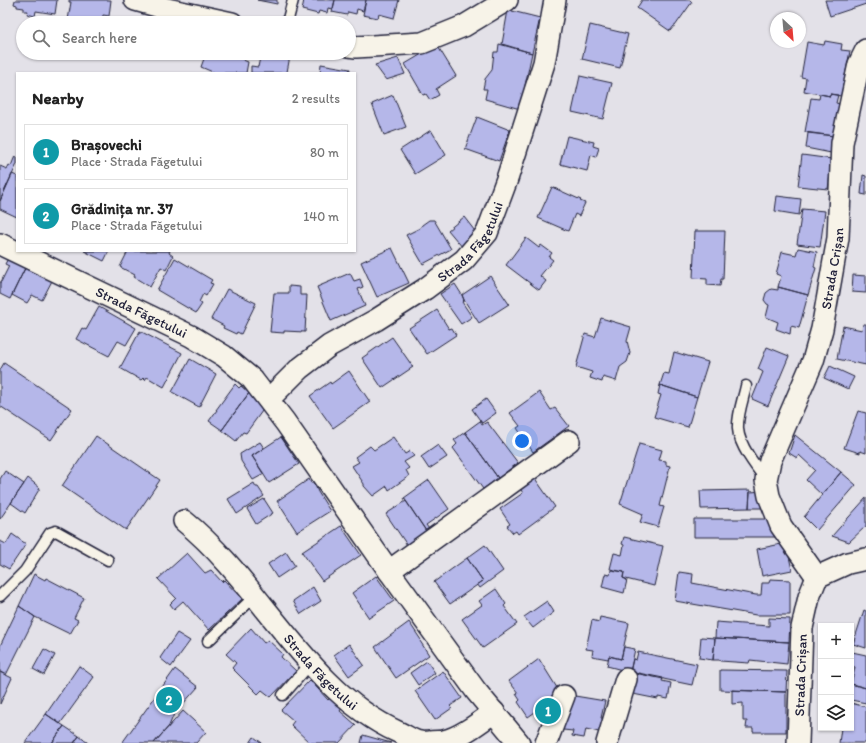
<!DOCTYPE html>
<html lang="en">
<head>
<meta charset="utf-8">
<style>
	body { margin:0; font-family:Itim,sans-serif; background:#f6f6f6; color:#222 }
	.controls { position:absolute; right:12px; bottom:12px; display:grid; overflow:hidden; border-radius:0px; box-shadow:0 1px 3px #0004 }
	.controls button { width:36px; height:36px; display:grid; place-items:center; padding:0; border:0; border-bottom:1px solid #e0e0e0; background:#fff; color:#222; font:20px sans-serif }
	.compass { position:absolute; left:770px; top:12px; width:36px; height:36px; border-radius:50%; background:#fff; box-shadow:0 1px 3px #0004; rotate:154deg }
	.you { position:absolute; left:522px; top:441px; width:14px; height:14px; margin:-10px; border:3px solid #fff; border-radius:50%; background:#1a73e8; box-shadow:0 0 0 6px #1a73e833 }
	.badge { display:grid; place-items:center; width:26px; height:26px; border-radius:50%; background:#7c3aed; color:#fff; font-size:13px; font-weight:700 }
	.pin { position:absolute; translate:-50% -50%; border:2px solid #fff; box-shadow:0 1px 4px #0006 }
	.list { margin:0; padding:0; list-style:none }
	h2 { display:flex; justify-content:space-between; align-items:center; height:52px; margin:0; padding:0 16px; font-size:17px }
	h2 small { font-size:13px; font-weight:400; color:#767676 }
	.list li { display:grid; grid-template-columns:26px 1fr auto; gap:12px; align-items:center; box-sizing:border-box; height:56px; margin:0 8px 8px; padding:0 8px; border:1px solid #e0e0e0; border-radius:0px }
	.list b { display:block; font-size:15px; white-space:nowrap }
	.list p { margin:0; font-size:13px; white-space:nowrap; color:#767676 }
	.list em { font-size:13px; font-style:normal; color:#767676 }
	.icon { flex:none; width:22px; height:22px; fill:none; stroke:currentColor; stroke-width:2; stroke-linecap:round; stroke-linejoin:round }
	.map { position:relative; flex:none; width:866px; height:743px; overflow:hidden }
	.search { position:absolute; background:#fff; box-shadow:0 1px 3px #0004; left:16px; top:16px; width:340px; height:44px; display:flex; align-items:center; gap:10px; box-sizing:border-box; padding:0 14px; border-radius:22px; color:#767676; font-size:15px }
	.panel { position:absolute; background:#fff; box-shadow:0 1px 3px #0004; left:16px; top:72px; width:340px; height:180px; border-radius:0px }
	.map>svg:first-child { display:block }
	.building { fill:#b5b7e9; stroke:#22223b }
	.lines { fill:none; stroke-linecap:round; stroke-linejoin:round }
	.lane-casing { stroke:#22223b; stroke-width:13 }
	.street-casing { stroke:#22223b; stroke-width:24 }
	.lane { stroke:#f7f3e8; stroke-width:10 }
	.street { stroke:#f7f3e8; stroke-width:21 }
	.labels { text-anchor:middle; stroke-width:4; stroke-linejoin:round; paint-order:stroke }
	.street-label { font-size:14px; fill:#22223b; stroke:#f7f3e8 }
</style>
</head>
<body>
<div class="map">
<svg width="866" height="743" viewBox="0 0 866 743">
	<rect width="100%" height="100%" fill="#e3e1e8"/>
	<filter id="ink" filterUnits="userSpaceOnUse"><feTurbulence type="fractalNoise" baseFrequency=".025" numOctaves="2"/><feDisplacementMap in="SourceGraphic" scale="8" xChannelSelector="R" yChannelSelector="G"/><feConvolveMatrix kernelMatrix="1 2 1 2 8 2 1 2 1" color-interpolation-filters="sRGB"/></filter>
	<g filter="url(#ink)">
		<path class="building" d="M15,0H57L55,14L36,11L35,16L27,14L28,11H24V8L17,7V5L14,4Z
			M69,0H111L109,16L103,15L102,23H87L68,20L71,2H69Z
			M257,0H277V4Z
			M304,0H335L333,9L328,8L327,13L319,11L318,14L302,10Z
			M335,0H366L363,11L357,9L356,14L348,12L347,15L332,12Z
			M366,0H399L394,18L379,14L378,18L363,15Z
			M642,0H690L692,2L675,26H674L670,31L637,8Z
			M825,0H866V4L830,16Z
			M508,10L540,18L532,53L502,44Z
			M590,25L628,34L620,68L582,59Z
			M825,41L842,44L841,50L850,51L841,96L830,94V96L804,91L806,78L801,77L807,42L824,45Z
			M499,44L532,53L520,109L485,99L487,89H483L485,79L492,70L494,52H498Z
			M437,45L456,76L436,89L439,95L430,100L426,94L423,95L405,64Z
			M206,53H246L243,60L248,62L246,73H215L201,67Z
			M261,53H278L290,56L287,72L288,73H251V66L258,67Z
			M398,58L405,74L386,80L375,65Z
			M321,64L350,69L349,73H320Z
			M580,76L612,83L603,119L572,112Z
			M820,94L830,96V94L838,95L836,103L840,104L834,136L805,132L811,98L819,99Z
			M393,95L406,127L384,135L372,104Z
			M477,117L510,130L499,161L465,149Z
			M431,130L446,155L415,174L400,150Z
			M808,133L834,136L831,153L806,148Z
			M567,136L594,142L593,146L599,148L596,157L591,155L587,171L560,164Z
			M802,155L832,159L828,189L798,186Z
			M15,156L17,157V164L0,201V166L7,169L9,165L11,166Z
			M12,174L17,176V217L0,209V201Z
			M863,175L866,176V195L861,194Z
			M552,187L581,200L580,201L585,203L579,216L575,214L568,231L538,218Z
			M777,196L801,199L799,215L775,211Z
			M802,209L825,211L820,247L797,244Z
			M464,217L478,235L463,248L448,230Z
			M429,220H434L451,249L423,264L406,235L420,228L422,225Z
			M695,231H725L723,279H721L720,286L707,285V279L693,278Z
			M526,238L539,248L541,245L552,253L549,257L553,260L540,276L546,281L539,290L506,265Z
			M392,248L409,283L377,297L361,262Z
			M798,248L817,252L814,267L816,268L808,295L778,287L781,276L776,274L782,252L796,255Z
			M84,251H109L104,261Z
			M128,251H170L169,253L173,256L166,270L161,267L150,287L134,277L135,275L120,267Z
			M11,253L28,262L10,299L0,294V282H1L9,266L5,264Z
			M175,258L212,280L210,283L213,284L206,296L203,294L199,302L202,304L196,313L157,290Z
			M28,262L55,275L42,300L32,295L27,303L12,295Z
			M350,273L354,281L360,279L363,287L358,289L365,306L331,321L317,287Z
			M853,275L866,276V293L852,292Z
			M490,276L509,304L479,323L464,300L462,295Z
			M455,284L462,295L464,300L462,302L472,317L461,324L440,294Z
			M289,286L300,287V295H307L305,332L284,331V333L270,332L274,293H289Z
			M778,287L808,295L799,328L791,326L790,334L776,329L778,322L766,317L769,305L767,304L764,300L766,293L771,289L778,290Z
			M227,289L256,303L241,334L237,332L236,334L223,328L224,326L211,319Z
			M99,307L136,328L126,345L118,341L109,356L76,339L82,328L86,330Z
			M437,310L449,329L452,328L456,335L427,354L409,328Z
			M601,318L631,327L627,341L630,353L627,362L620,367L616,381L603,377L602,382L590,378L592,372L576,367L585,334L595,337Z
			M863,324H866V365L837,359L843,326L862,330Z
			M140,331L182,353L164,387L147,377L145,380L143,378L141,380L120,368Z
			M392,337L413,367L382,388L362,358Z
			M767,347L789,356L768,406L752,399L763,372L758,369Z
			M674,352L708,362L697,397L660,385L664,373L669,374Z
			M190,359L216,374L199,407L172,392Z
			M4,363L72,409L51,440L0,406V370Z
			M830,366L854,377L848,389L824,378Z
			M349,371L370,402L333,428L310,396L330,382L331,384Z
			M235,384L239,388L241,386L249,393L222,430L209,421L217,410H216Z
			M660,385L697,397L688,427L654,417L661,395L658,394Z
			M539,392L551,410L555,408L569,426L533,452L517,428L520,426L510,413Z
			M249,393L265,407L246,433L243,432L236,441L222,430Z
			M486,399L496,413L482,423L472,409Z
			M858,411L866,413V453L860,451V453L844,448Z
			M480,421L482,425L487,422L518,463L498,478L465,432Z
			M465,432L498,478L483,489L453,448L457,444L454,440Z
			M795,435L841,472L822,495L806,480L815,470L799,455L797,458L789,453Z
			M96,436L160,480L126,530L62,486Z
			M281,437L299,464L269,483L252,456Z
			M393,437L405,454L410,451L414,456L404,462L409,468L406,470L409,476L389,490L387,486L373,496L364,486V484L352,466L359,462L355,457L370,446L374,450Z
			M260,442L264,448L252,456L264,474L253,480L241,461L240,454Z
			M639,444L662,450L659,460L666,461V465L670,466L660,506L664,507L658,527L640,522L643,514L620,504Z
			M438,445L447,457L429,469L421,457Z
			M5,471L24,484L0,519V479Z
			M841,472L856,485L817,530L804,517Z
			M534,477L555,507L518,534L516,531L513,533L507,526L510,524L500,509L523,493L519,487Z
			M28,478L40,488L25,513L11,503Z
			M309,479L311,483H314L318,492L330,511L297,532L277,501Z
			M429,480L449,509L426,525L429,529L426,531L404,498Z
			M254,483L256,487H258L264,496L237,514L228,499Z
			M750,490L749,508L701,509L700,491Z
			M764,491L770,508H749L750,492Z
			M866,498V526L849,542L832,536Z
			M264,499L273,513L256,524L247,509Z
			M406,501L426,531L407,545L386,514Z
			M694,519H775L780,537H694Z
			M341,526L361,555L322,581L302,552Z
			M12,534L26,544L9,569L0,564V541L6,544Z
			M624,537L663,546L654,586L626,579L623,578L624,572L610,569L614,553L622,555L624,545L622,544Z
			M786,543L792,570L762,576L757,549Z
			M485,545L503,571L480,588L477,584L483,581L467,558Z
			M286,552L295,566L277,578L268,564Z
			M187,553L205,573L211,570L222,582L224,580L242,599L209,630L183,601L174,609L170,604L176,598L158,579Z
			M467,558L483,581L450,604L434,582Z
			M611,570L624,572L623,578L627,580L624,593L602,587L605,574L610,575Z
			M679,572L693,574L692,583L756,595H761L762,583H769L770,579L790,580V615H756L675,601Z
			M34,574L45,580L46,578L84,598L74,618L78,620L70,634L35,617L19,606Z
			M376,576L394,601L369,618L352,593Z
			M313,587L321,601L301,614L293,601Z
			M496,589L506,604L504,606L517,624L483,648L462,619L482,605L479,601Z
			M547,601L554,612L533,628L524,617Z
			M19,606L35,617L6,675L0,672V646Z
			M864,610L866,611V648L853,644Z
			M600,617L629,623L621,659L609,656L608,659L592,656L593,650L586,649L592,620L599,622Z
			M769,618L790,619L789,642L715,638L716,622L769,626Z
			M409,622L421,640L420,641L429,655L396,678L375,647Z
			M251,628L264,643L268,640L283,654L281,657L296,671L271,697L262,690L258,694L232,668L236,663L226,654Z
			M177,633L190,641L171,667L160,658Z
			M701,637L715,638L713,660L699,658Z
			M715,638L789,642L787,664L750,660L749,663L720,661V660H713Z
			M349,644L364,665L349,676L334,655Z
			M624,647L635,649L630,672L607,666L609,656L621,659Z
			M44,649L55,655L44,675L33,669Z
			M638,652L697,664L692,685L630,672L633,659L636,660Z
			M852,652L866,655V688L851,684L855,667L851,666Z
			M539,659L559,691L549,699L551,701L528,717L518,702L520,700L516,694L518,693L509,681Z
			M427,661L435,673L418,685L410,673Z
			M79,666L94,677L60,724L46,714Z
			M175,669L198,687L174,714L169,726L154,743H122Z
			M720,670L787,671L786,692L720,690Z
			M443,671L462,698L450,706L452,708L435,720L415,691Z
			M0,672L12,678L0,704Z
			M638,673L663,678L662,681L671,683L668,699L658,697V699L633,694Z
			M310,680L328,700L331,697L342,708L340,711L356,725L339,743H310L291,725L294,721L281,710Z
			M851,684L866,688V703L851,700Z
			M732,690L786,692V732H753V728H746L747,721H743V703L732,704Z
			M569,695L605,701L601,718L609,720L599,732L586,729L584,738L572,736L573,731L563,730Z
			M851,703L866,707V743H839L841,728H851Z
			M183,711L206,732L196,743H154Z
			M46,714L64,726L52,743H25Z
			M64,726L79,736L74,743H52Z
			M363,735L391,743H361Z
			M79,736L88,743H74Z
			M254,737L262,743H250Z"/>
		<g class="lines">
			<defs>
				<path id="lane" d="M287,23L293,0
					M746,386C743,400 737,415 738,429C739,445 756,467 766,480
					M0,596L25,571L50,533L56,531L108,560
					M208,641L255,596
					M283,695L311,663"/>
				<g id="street">
					<path d="M135,0L167,9L232,23"/>
					<path d="M349,46L356,47L422,43L464,26L507,0"/>
					<path id="s1" d="M0,244L191,336L224,356L252,379L285,422L389,571L476,691L519,743"/>
					<path id="s2" d="M269,399L299,369L329,346L376,320L425,289L464,260L487,233L507,179L544,63L555,0"/>
					<path id="s3" d="M184,521C260,582 308,692 398,732C405,735 413,741 420,742C423,743 426,742 429,742C434,741 440,742 444,741C461,737 480,722 494,712"/>
					<path d="M389,571L569,441"/>
					<path id="s4" d="M817,577L781,526L769,496L766,480L770,461L813,361L822,329L838,238L842,143L859,64L866,50"/>
					<path d="M817,577L848,563L866,559"/>
					<path d="M546,743L564,696"/>
					<path d="M607,743L626,679"/>
					<path id="s5" d="M798,743L802,628L809,597L817,577"/>
				</g>
			</defs>
			<use href="#lane" class="lane-casing"/>
			<use href="#street" class="street-casing"/>
			<use href="#lane" class="lane"/>
			<use href="#street" class="street"/>
		</g>
	</g>
	<g class="labels">
		<g class="street-label">
			<text dy="5" stroke="none"><textPath href="#s2" startOffset="259">Strada Făgetului</textPath></text>
			<text dy="5" stroke="none"><textPath href="#s4" startOffset="334">Strada Crișan</textPath></text>
			<text dy="5" stroke="none"><textPath href="#s1" startOffset="157">Strada Făgetului</textPath></text>
			<text dy="5" stroke="none"><textPath href="#s3" startOffset="204">Strada Făgetului</textPath></text>
			<text dy="5" stroke="none"><textPath href="#s5" startOffset="68">Strada Crișan</textPath></text>
		</g>
	</g>
</svg>
<div class="controls">
<button>+</button>
<button>−</button>
<button><svg class="icon" aria-label="layers" viewBox="0 0 24 24"><path d="M12 4l9 5-9 5-9-5zM3 14l9 5 9-5"/></svg></button>
</div>
<svg class="compass" viewBox="-18 -18 36 36"><path d="M0-13l5 13h-10z" fill="#e53935"/><path d="M0 13l5-13h-10z" fill="#767676"/></svg>
<div class="you"></div>
<div class="pin badge" style="left:548px;top:711px;background:#0f9aa8">1</div>
<div class="pin badge" style="left:169px;top:700px;background:#0f9aa8">2</div>
<div class="search"><svg class="icon" aria-label="search" viewBox="0 0 24 24"><circle cx="10" cy="10" r="6"/><path d="M15 15l6 6"/></svg>Search here</div>
<section class="panel">
<h2>Nearby<small>2 results</small></h2>
<ul class="list">
<li><span class="badge" style="background:#0f9aa8">1</span><div><b>Brașovechi</b><p>Place · Strada Făgetului</p></div><em>80 m</em></li>
<li><span class="badge" style="background:#0f9aa8">2</span><div><b>Grădinița nr. 37</b><p>Place · Strada Făgetului</p></div><em>140 m</em></li>
</ul>
</section>
</div>
</body>
</html>
